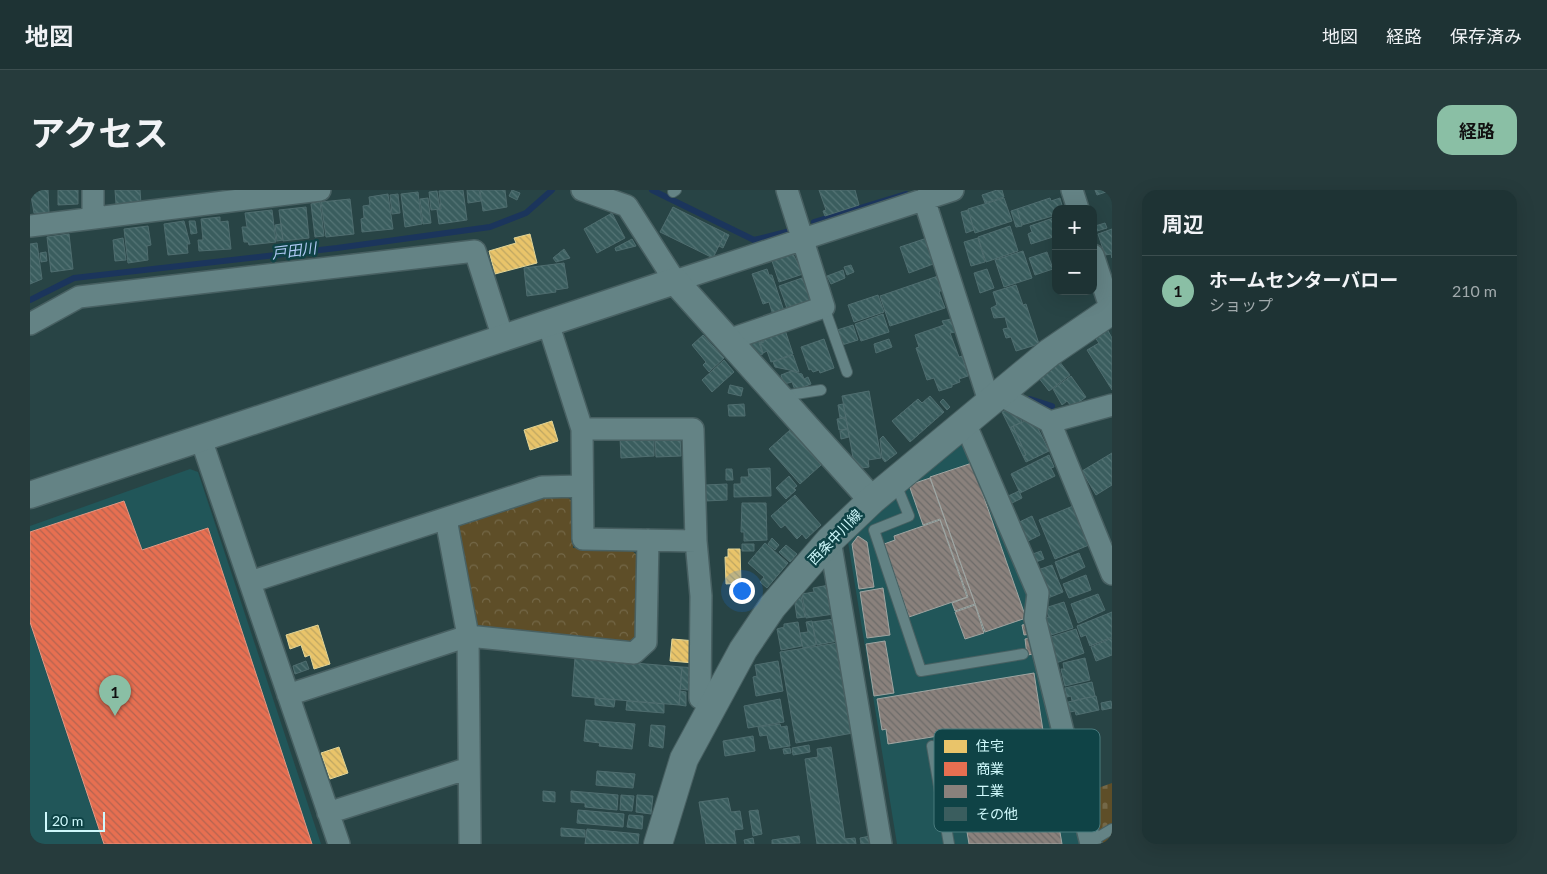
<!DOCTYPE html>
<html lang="ja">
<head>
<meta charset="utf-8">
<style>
	body { margin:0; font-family:Lato,"Noto Sans JP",sans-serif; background:#263b3c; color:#f1f3f6 }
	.controls { position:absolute; right:15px; top:15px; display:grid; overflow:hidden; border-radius:10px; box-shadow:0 5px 20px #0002 }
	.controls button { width:45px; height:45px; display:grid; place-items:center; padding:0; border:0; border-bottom:1px solid #3c4e4f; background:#1e3334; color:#f1f3f6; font:25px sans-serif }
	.scale { position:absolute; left:15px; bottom:12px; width:60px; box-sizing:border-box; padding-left:5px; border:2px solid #cff9fc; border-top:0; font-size:14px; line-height:18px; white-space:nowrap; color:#cff9fc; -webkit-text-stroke:4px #0f4346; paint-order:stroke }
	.you { position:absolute; left:711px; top:400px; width:18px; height:18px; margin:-12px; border:4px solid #fff; border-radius:50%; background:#1a73e8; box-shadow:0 0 0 8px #1a73e833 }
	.badge { display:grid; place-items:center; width:32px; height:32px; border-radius:50%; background:#8abfa5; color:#111; font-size:16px; font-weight:700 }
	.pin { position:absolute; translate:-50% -41px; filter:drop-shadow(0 1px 2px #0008) }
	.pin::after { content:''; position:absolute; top:26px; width:18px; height:15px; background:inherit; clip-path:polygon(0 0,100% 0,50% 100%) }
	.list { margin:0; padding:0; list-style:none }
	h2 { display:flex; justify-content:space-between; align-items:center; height:65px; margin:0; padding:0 20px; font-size:21px }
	h2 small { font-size:16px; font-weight:400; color:#a1aaac }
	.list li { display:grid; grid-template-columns:32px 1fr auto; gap:15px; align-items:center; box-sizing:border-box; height:70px; padding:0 20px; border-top:1px solid #3c4e4f }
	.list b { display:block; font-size:19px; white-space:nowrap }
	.list p { margin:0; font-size:16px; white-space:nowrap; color:#a1aaac }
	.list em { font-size:16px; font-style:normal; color:#a1aaac }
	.map { position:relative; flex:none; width:1082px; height:654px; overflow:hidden; border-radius:15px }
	header { display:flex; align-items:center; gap:30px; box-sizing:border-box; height:70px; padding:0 25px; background:#1e3334; border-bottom:1px solid #3c4e4f }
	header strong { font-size:24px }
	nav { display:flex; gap:28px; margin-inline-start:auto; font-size:18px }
	.intro { display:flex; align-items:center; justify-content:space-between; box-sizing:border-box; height:120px; padding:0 30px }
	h1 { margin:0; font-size:35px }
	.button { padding:12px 22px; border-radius:15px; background:#8abfa5; color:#111; font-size:18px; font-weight:700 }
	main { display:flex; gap:30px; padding:0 30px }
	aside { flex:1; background:#1e3334; border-radius:15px; box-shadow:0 5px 20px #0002 }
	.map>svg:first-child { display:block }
	.built { fill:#215659 }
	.cemetery { fill:url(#cemetery-stones) }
	.park { fill:url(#park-crowns) }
	.homes { fill:url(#homes-back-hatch); stroke:#e1d496 }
	.shops { fill:url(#shops-back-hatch); stroke:#e09884 }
	.industry { fill:url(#industry-back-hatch); stroke:#9fa5a2 }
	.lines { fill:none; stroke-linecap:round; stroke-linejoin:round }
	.stream { stroke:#1b355c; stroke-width:6 }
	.building { fill:url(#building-back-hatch); stroke:#4f6d6f }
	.service-casing { stroke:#486062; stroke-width:12 }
	.minor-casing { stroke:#486062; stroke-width:24 }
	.tertiary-casing { stroke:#486062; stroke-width:29 }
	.secondary-casing { stroke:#486062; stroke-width:30 }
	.service { stroke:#648385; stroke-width:10 }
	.minor { stroke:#648385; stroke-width:21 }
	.tertiary { stroke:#648385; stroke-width:26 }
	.secondary { stroke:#648385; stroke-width:28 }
	.labels { text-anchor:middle; stroke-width:5; stroke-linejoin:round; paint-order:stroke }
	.street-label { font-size:14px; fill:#cff9fc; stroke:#0f4346 }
	.water-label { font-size:15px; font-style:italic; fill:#b0caf5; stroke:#0f4346 }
	.key { fill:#0f4346; stroke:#497a7d; stroke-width:1 }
	.key-label { font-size:14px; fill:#cff9fc }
</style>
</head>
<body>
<header>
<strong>地図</strong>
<nav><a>地図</a><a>経路</a><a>保存済み</a></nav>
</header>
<div class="intro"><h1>アクセス</h1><a class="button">経路</a></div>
<main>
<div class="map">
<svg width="1082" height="654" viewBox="0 0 1082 654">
	<defs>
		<pattern id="cemetery-stones" width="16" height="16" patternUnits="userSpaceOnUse" patternTransform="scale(1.25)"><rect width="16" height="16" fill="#5e4e28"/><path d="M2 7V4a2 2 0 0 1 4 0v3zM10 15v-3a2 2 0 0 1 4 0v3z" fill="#746848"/></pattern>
		<pattern id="park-crowns" width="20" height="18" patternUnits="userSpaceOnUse" patternTransform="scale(1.25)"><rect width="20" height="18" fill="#5e4e28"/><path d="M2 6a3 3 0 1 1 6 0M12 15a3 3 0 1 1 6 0" fill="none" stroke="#746848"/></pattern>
		<pattern id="homes-back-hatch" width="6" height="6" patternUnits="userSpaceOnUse" patternTransform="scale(1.25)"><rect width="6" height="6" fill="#e9c46a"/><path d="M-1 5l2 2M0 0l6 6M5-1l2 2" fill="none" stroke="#bea662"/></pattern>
		<pattern id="shops-back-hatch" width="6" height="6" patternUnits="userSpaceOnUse" patternTransform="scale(1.25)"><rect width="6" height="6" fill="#e76f51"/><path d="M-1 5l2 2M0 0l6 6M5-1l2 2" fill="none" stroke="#b46450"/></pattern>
		<pattern id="industry-back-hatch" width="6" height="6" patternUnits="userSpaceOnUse" patternTransform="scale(1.25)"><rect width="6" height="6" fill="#8a817c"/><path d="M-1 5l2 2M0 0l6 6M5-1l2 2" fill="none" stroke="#6c6b69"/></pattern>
		<pattern id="building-back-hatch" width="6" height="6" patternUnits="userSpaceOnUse" patternTransform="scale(1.25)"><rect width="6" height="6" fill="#3a5d5e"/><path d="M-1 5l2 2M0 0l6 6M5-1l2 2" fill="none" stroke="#557576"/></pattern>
	</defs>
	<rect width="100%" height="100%" fill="#284445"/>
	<path class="built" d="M933,246L1003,404L1052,654H867L818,352Z
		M160,279L168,282L291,654H0V336Z"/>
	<path class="cemetery" d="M1082,593V654H1066L1054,603Z"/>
	<path class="park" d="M512,304L535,305L544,313L543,358L600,359L608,366L606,446L599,452L448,436L441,431L424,341L428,334Z"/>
	<path class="homes" d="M500,44L507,73L465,84L459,61L486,53L484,48Z
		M522,231L528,251L500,260L494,240Z
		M698,359H710L711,393L696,394L695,367H698Z
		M288,435L300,474L284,479L280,465L275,467L271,455L260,459L256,445Z
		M642,449L666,451L664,473L640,471Z
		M309,557L318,583L300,589L291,563Z"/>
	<path class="shops" d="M94,311L112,360L178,338L282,654H74L0,432V342Z"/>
	<path class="industry" d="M942,273L996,428L955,442L900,287Z
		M900,288L945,414L925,421L922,413L938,407L910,329L893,335L879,295Z
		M910,330L937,407L879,427L854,354L865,350L864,346Z
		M828,346L837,352L844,397L829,399L822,354Z
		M853,398L860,445L837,448L830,402Z
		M945,415L954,443L935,449L925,422Z
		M999,434L1001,444L994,445L992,435Z
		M1001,448L1004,464L997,465L995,449Z
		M855,451L864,503L844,506L836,454Z
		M1004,483L1025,617L1033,615L1034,624L1027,625L1032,654H939L921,544L858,554L856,539L852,540L847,509Z"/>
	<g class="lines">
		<path class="stream" d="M622,0L724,50L760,41
			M784,32L876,4
			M0,110L44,88L307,58L460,37L496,23L522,0
			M1000,209L1022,216"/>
	</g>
	<path class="building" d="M0,0H18L19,23H4Z
		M28,0H48V14L28,15Z
		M85,0H110L111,14H86Z
		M433,0L437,30L409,34L407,20L411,19L409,1Z
		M437,0H449L451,11L438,13Z
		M450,0H475L477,17L453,21Z
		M482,0L490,3L487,10L479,6Z
		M789,0H825L829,15L795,26L793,21L796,20Z
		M967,0H972L974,7L955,13L952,5Z
		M1065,0H1082L1067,5Z
		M407,1L410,19L401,20L399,2Z
		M388,2L392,34L375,37L371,4Z
		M358,4L363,39L332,42L331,29L334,28L333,16L340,15L339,7Z
		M368,4L370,23L362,24L360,5Z
		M398,8L401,33L393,34L390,9Z
		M974,8L982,31L945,43L938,19Z
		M1020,8L1021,11L1030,8L1033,19H1026V25L992,35L987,19Z
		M320,9L324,44L296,47L291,12Z
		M290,12L294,46L285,47L281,14Z
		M276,17L279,48L253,51L249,20Z
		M643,17L695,43L683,68L630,42Z
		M987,19L992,36L986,37L981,21Z
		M242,20L246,52L219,55L218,52H214L212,37H217L215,23Z
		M938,20L944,40L936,43L931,22Z
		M582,23L595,48L567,63L554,39Z
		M190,27V32L198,31L201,59L169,61L168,50H173L171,29Z
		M1026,27V43L1022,45L1023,47L1001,54L998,44L1002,42L1000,36Z
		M154,31L160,54H157L158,63L138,65L134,34Z
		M159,31H165L167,43L161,44Z
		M1075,33L1077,38L1067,41L1065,36Z
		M251,34L253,50L247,51L245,35Z
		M118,36L121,55L117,56L118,70L98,73L94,39Z
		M980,36L988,61L956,72L948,47Z
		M1082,39V68L1081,64L1075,65L1068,44Z
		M695,43L699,45L693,58L689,56Z
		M39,44L43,79L21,82L17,47Z
		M93,48L96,70L85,71L83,50Z
		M897,48L906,73L879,83L870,57Z
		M948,48L955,72L941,76L934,52Z
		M602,49L606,56L586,61L585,58Z
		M7,53L12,89L0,94V54Z
		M534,59L540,68L526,72L523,68Z
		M993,61L1002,88L974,97L965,70Z
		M16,62L17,71L11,72L10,63Z
		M1017,62L1023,79L1005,85L999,68Z
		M763,64L773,84L749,92L742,71Z
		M534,73L538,98L525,100L526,102L497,106L494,78Z
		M821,75L824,82L817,85L814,77Z
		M737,79L739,85H742L754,121L743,125L739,112L733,114L722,84Z
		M957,79L964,98L950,103L944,83Z
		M813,80L815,88L801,94L797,86Z
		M908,86L912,100L909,102L915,118L860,136L850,106Z
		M772,88L783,113L758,121L749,96Z
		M986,95L993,115L996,114L1009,154L986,161L981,147L976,148L973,139L978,138L975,127L964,128L961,118L967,115L963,102Z
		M848,105L854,122L824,132L818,115Z
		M853,124L859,142L831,151L825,134Z
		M921,129L925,142L920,143L929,167L932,166L938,186L929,189L930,192L922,195V197L909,201L904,188L897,190L886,158L889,157L885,145L914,135L912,131Z
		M823,135L828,150L812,155L807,140Z
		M1077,139L1082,148V200L1057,160L1069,153L1064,146Z
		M755,140L763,164L741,172L737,161L733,163L730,153L734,152L733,148Z
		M673,145L694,168L679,182L673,175L676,172L662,155Z
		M731,145L733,151L729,153L733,164L728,165L716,151Z
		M794,149L804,178L790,183L789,180L783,182L781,179L779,180L771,157Z
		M859,149L862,157L846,163L844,154Z
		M763,165L769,182L745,177L743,172Z
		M694,170L704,182L682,202L672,190Z
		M1029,171L1040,185L1019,201L1008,187Z
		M761,181L772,184L774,189L778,187L781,194L765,200L762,192L754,194L751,185Z
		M1041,186L1056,207L1045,215L1041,216L1037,211L1032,215L1023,199Z
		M700,195L713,198L711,206L698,203Z
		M839,201L851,268L838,270L839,277L825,279L812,206Z
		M900,206L914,222L880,252L862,231L888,209L892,213Z
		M913,209L920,217L917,220L910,212Z
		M714,214L715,226H699L698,215Z
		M813,214L816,227L810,228L808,215Z
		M979,219L983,226L988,223L992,232L980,238L972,222Z
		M816,228L818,239L809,240L807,229Z
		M1000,229L1004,230L1019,261L996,272L993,266L996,265L983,236Z
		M983,236L996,265L993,266L980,238Z
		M818,239L819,247L811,249L810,241Z
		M760,240L791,275L770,294L739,259Z
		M650,246L651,266L626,267L625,247Z
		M853,246L867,263L855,272L852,268L850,249Z
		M624,247V266L591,268L590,248Z
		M1082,263V295L1066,305L1052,281Z
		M1019,265L1024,277L1021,278L1025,286L990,303L981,284Z
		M740,278L741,306L704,307V294H711V287H719L718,279Z
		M696,279H702L703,290H696Z
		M759,286L767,296L764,298L766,300L756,309L746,298Z
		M697,294V310L675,311V295Z
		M989,301L992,308L982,313L978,306Z
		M765,305L791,335L776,349L772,344L767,349L755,335L751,338L741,326Z
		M712,313H736L737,350L714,351V342H711Z
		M1043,316L1059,355L1025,369L1009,330Z
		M1002,326L1010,345L992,354L983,335Z
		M742,348L749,355L745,360L738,354Z
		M735,353L758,373L737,398L730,392L734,387L718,373Z
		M712,354H724V361H712Z
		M756,355L767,364L760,372L749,362Z
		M1011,361L1014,369L1003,373L1000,365Z
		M1049,363L1055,377L1031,389L1025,372Z
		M1022,375L1033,402L1018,408L1008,380Z
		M1056,385L1061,400L1039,408L1033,394Z
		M799,395L804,424L776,428L772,404L784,402L783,398Z
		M1068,404L1075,420L1048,433L1041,414Z
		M771,406L775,427L767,428L765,414L768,407Z
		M1034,412L1043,438L1021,445L1015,428L1019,427L1015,418Z
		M1082,422V447L1060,456L1056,445L1051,447L1047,436Z
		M804,429L808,451L787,455L782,432Z
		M782,431L786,455L773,458L770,443L778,442L776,432Z
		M768,432L772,456L751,460L747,439L754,437V434Z
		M1046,439L1054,463L1026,473L1018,448Z
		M1082,448V465L1066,471L1061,457Z
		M808,453L823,543L766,553L750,462Z
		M545,468L652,477L649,515L542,506Z
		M1055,468L1060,490L1035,496L1031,479H1034L1033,473Z
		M276,471L279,479L265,484L263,476Z
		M748,471L753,501L726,506L723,487L727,486L725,475Z
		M652,477L667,478L666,501L650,499Z
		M1062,492L1065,506L1042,511L1041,506L1037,507L1035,498Z
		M650,501L656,502V516L649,515Z
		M1066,506L1069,520L1046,525L1045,521L1040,522L1038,512Z
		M565,508L585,510L584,517L565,515Z
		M750,509L754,532L718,538L714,516Z
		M597,511L634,514V523L596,520Z
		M1081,511L1082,518L1072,520L1071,513Z
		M556,530L605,534L602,559L569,556L570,553L554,551Z
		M750,534L751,537L757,536L760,556L740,559L737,545L730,546L728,537Z
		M621,535L635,536L633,558L619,556Z
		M723,546L725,561L695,566L693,551Z
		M779,555L780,562L763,565L762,558Z
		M801,557L815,649L825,648L826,654H787L775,569L788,567L787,559Z
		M760,558L761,563L754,564L753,559Z
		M567,581L605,584L603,598L566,595Z
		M513,601L525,602V612L513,611Z
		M541,601L588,605L587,620L555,617V613L541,612Z
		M591,605L604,606L602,621L590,620Z
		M607,605L623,606L621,624L606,622Z
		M698,608L701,622L710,621L713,639L704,640L706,654H676L669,612Z
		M548,620L594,624L593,637L547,633Z
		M728,620L732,644L723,646L719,621Z
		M599,625L613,626L612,639L597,637Z
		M531,638L555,640V647L531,646Z
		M557,639L609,644L608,654H555Z
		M769,646L770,653L742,654V650Z
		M840,646L841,654H831L830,648Z
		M723,648L724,654H715L714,650Z"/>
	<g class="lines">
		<defs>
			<path id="service" d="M643,2L646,0
				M794,117L817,182
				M753,206L791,200
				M865,292L879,326L844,340L891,481L993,464
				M902,556L919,654
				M1060,652L1082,639"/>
			<path id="minor" d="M63,0V27
				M552,0L597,16L645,91L923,0
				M1042,0L1048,19
				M894,9L959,211
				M0,36L290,0
				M1063,65L1081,120
				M518,133L552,239L553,349L666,351
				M0,134L49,107L445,61L473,148
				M698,150L794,117L757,0
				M968,204L1020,232L1082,384
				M1020,232L1082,215
				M935,233L1008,403L1005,429L1061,654
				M552,239H663L666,351L671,406L670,508L682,514
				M171,249L309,654
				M416,329L438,446L440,654
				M800,350L851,654
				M220,392L512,297L552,296
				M258,505L438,446L604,463L616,452L618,350
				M298,623L439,578"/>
			<path id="tertiary" d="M0,305L645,91L842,310"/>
			<path id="secondary" d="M628,654L654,569L713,460L742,417L800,350L842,310L1019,163L1082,120"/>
		</defs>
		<use href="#service" class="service-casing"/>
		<use href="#minor" class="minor-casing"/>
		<use href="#tertiary" class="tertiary-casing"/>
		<use href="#secondary" class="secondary-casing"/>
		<use href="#service" class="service"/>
		<use href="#minor" class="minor"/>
		<use href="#tertiary" class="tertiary"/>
		<use href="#secondary" class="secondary"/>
	</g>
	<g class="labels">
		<g class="street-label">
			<text transform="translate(805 347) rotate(-46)" y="5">西条中川線</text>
		</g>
		<g class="water-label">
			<text transform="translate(264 61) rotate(-7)" y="5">戸田川</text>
		</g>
	</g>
	<rect x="904" y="539" width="166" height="103" rx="8" class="key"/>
	<rect x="914" y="550" width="23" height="13" fill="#e9c46a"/>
	<rect x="914" y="572" width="23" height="14" fill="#e76f51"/>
	<rect x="914" y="595" width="23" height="13" fill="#8a817c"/>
	<rect x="914" y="617" width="23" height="14" fill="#3a5d5e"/>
	<g class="key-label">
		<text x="946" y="561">住宅</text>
		<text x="946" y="584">商業</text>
		<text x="946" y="606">工業</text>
		<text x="946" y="629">その他</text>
	</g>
</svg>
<div class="controls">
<button>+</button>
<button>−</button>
</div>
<div class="scale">20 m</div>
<div class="you"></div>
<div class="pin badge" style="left:85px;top:526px">1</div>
</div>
<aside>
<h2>周辺<small></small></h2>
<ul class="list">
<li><span class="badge">1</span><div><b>ホームセンターバロー</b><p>ショップ</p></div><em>210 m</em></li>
</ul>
</aside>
</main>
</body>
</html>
